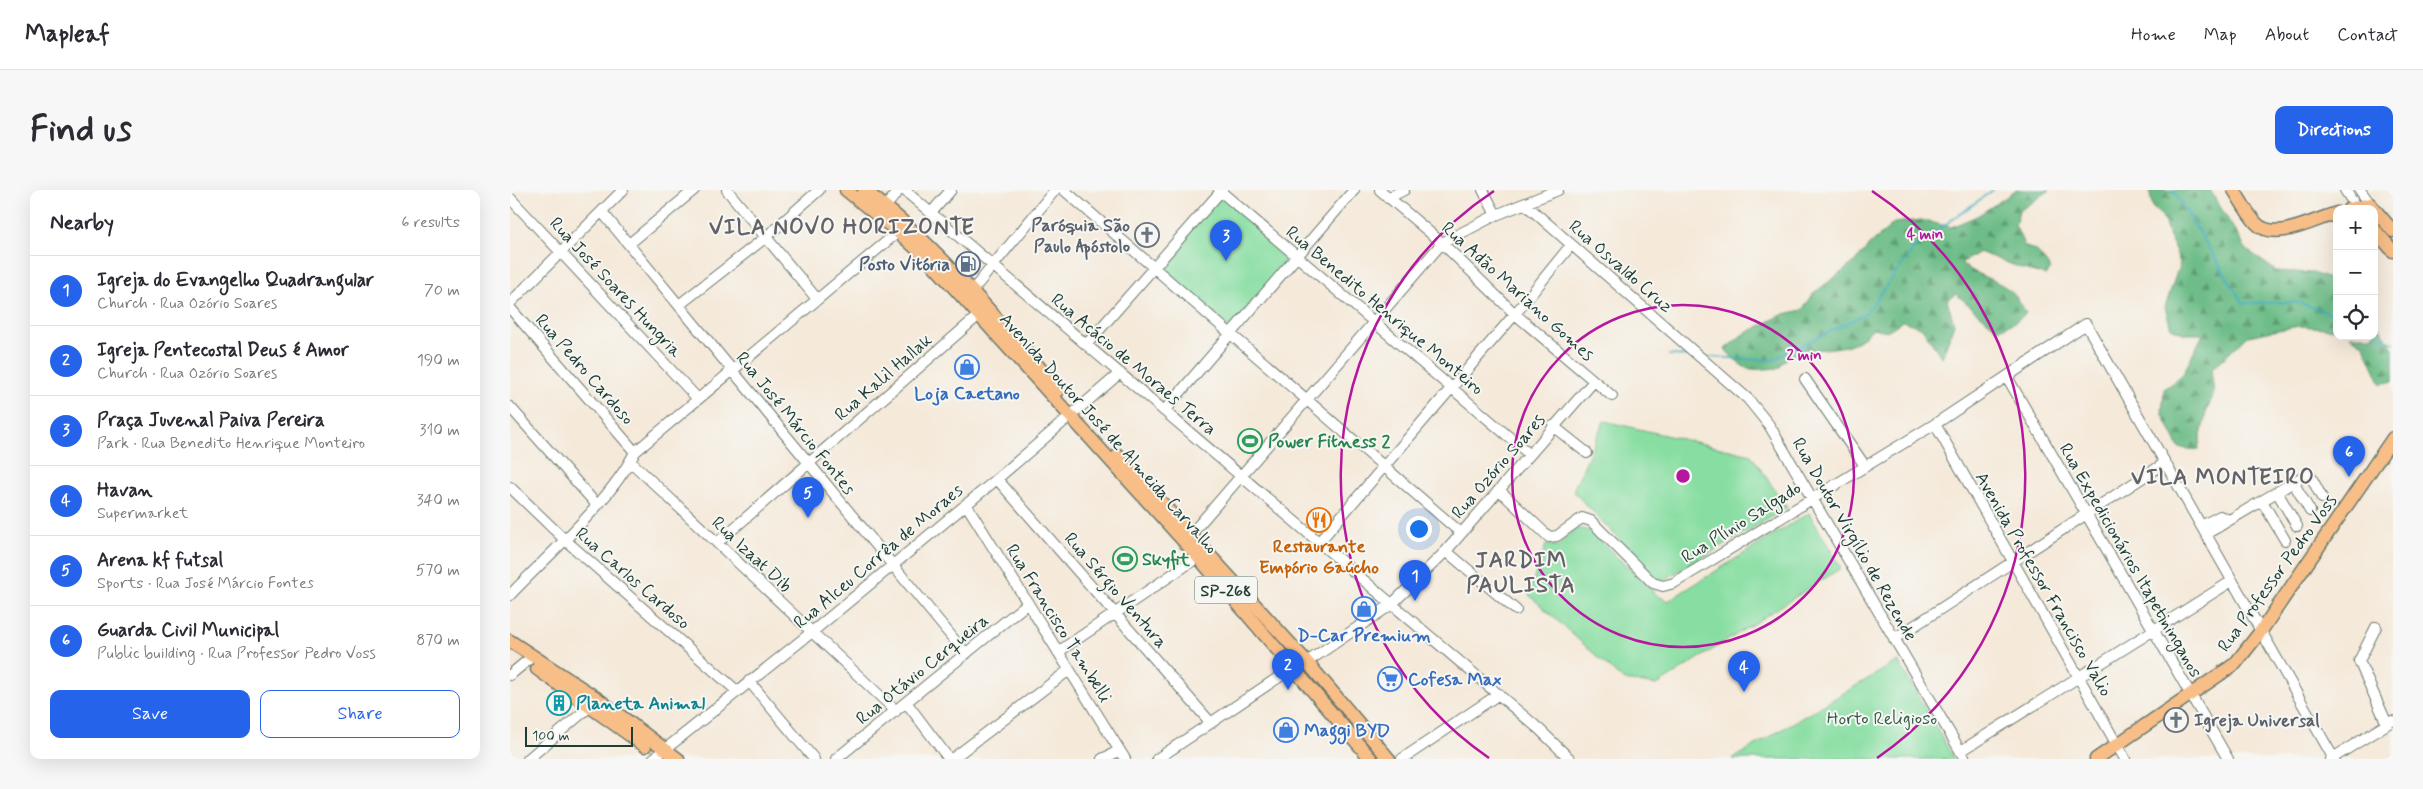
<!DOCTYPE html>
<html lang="en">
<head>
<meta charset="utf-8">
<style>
	body { margin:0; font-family:Mynerve,sans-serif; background:#f7f7f7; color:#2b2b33 }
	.controls { position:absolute; right:15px; top:15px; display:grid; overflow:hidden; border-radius:10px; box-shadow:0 5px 20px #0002 }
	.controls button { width:45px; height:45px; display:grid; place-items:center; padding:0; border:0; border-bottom:1px solid #e1e1e2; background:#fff; color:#2b2b33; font:25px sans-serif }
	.scale { position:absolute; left:15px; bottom:12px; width:108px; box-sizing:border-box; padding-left:5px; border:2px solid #1f3d34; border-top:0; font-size:14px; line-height:18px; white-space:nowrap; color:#1f3d34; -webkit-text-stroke:4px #f6f6f2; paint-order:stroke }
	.you { position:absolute; left:908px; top:338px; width:18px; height:18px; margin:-12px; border:4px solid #fff; border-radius:50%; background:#1a73e8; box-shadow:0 0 0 8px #1a73e833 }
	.badge { display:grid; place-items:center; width:32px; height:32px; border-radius:50%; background:#2563eb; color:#fff; font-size:16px; font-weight:700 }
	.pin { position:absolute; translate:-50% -41px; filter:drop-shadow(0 1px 2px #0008) }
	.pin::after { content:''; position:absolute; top:26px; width:18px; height:15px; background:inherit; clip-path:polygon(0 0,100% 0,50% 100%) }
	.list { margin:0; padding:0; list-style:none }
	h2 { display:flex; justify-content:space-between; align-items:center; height:65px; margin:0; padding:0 20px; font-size:21px }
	h2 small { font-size:16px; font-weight:400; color:#7c7c81 }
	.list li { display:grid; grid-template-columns:32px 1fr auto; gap:15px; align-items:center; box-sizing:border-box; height:70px; padding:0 20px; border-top:1px solid #e1e1e2 }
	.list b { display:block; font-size:19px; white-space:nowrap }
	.list p { margin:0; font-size:16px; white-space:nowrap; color:#7c7c81 }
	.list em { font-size:16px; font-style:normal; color:#7c7c81 }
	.actions { display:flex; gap:10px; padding:15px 20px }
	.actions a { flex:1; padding:11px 0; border:1px solid #2563eb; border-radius:10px; text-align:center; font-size:18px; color:#2563eb }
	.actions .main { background:#2563eb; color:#fff }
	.icon { flex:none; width:28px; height:28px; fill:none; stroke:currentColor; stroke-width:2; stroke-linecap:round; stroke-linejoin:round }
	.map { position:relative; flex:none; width:1883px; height:569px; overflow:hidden; border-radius:10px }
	header { display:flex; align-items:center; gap:30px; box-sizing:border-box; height:70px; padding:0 25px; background:#fff; border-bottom:1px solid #e1e1e2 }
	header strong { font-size:24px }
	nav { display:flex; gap:28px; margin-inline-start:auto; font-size:18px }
	.intro { display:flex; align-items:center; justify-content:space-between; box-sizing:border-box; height:120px; padding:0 30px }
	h1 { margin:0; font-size:35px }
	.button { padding:12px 22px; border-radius:10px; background:#2563eb; color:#fff; font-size:18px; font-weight:700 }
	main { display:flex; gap:30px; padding:0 30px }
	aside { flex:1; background:#fff; border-radius:10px; box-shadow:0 5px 20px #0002 }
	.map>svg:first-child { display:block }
	.green { fill:#88dea2; stroke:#548e6b }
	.forest { fill:url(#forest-firs); stroke:#467d5e }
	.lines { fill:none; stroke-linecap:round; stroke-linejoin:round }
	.stream { stroke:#41aec0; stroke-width:2 }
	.minor-casing { stroke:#6a796e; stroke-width:12 }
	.major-casing { stroke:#6a796e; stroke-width:15 }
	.minor { stroke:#fff; stroke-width:10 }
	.major { stroke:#f7be88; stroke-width:12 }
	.ring { fill:none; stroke:#b5179e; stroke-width:2.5 }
	.labels { text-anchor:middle; stroke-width:4; stroke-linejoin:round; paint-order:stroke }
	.shield { fill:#f6f6f2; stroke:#60746d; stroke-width:1 }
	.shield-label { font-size:16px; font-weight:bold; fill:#1f3d34 }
	.worship-label { font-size:18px; font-weight:bold; fill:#5b616d; stroke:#f6f6f2; text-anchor:end }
	.service-label { font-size:18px; font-weight:bold; fill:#4e5e75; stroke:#f6f6f2; text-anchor:end }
	.street-label { font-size:18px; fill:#1f3d34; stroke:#f6f6f2 }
	.shop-label { font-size:18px; font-weight:bold; fill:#366cbe; stroke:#f6f6f2 }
	.leisure-label { font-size:18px; font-weight:bold; fill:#27864d; stroke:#f6f6f2; text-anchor:start }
	.food-label { font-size:18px; font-weight:bold; fill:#c56008; stroke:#f6f6f2 }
	.culture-label { font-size:18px; font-weight:bold; fill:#0d838f; stroke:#f6f6f2; text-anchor:start }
	.park-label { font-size:18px; fill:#345d4a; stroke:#f6f6f2 }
	.district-label { font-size:22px; font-weight:bold; letter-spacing:1px; fill:#646266; stroke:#f6f6f2 }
	.centre { fill:#b5179e; stroke:#f6f6f2; stroke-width:2.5 }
	.ring-label { font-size:15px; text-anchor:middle; font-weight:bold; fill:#b5179e; stroke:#f6f6f2; stroke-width:4; stroke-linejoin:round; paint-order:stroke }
</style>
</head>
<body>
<header>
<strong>Mapleaf</strong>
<nav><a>Home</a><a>Map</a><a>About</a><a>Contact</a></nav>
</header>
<div class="intro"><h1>Find us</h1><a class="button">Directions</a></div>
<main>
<aside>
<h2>Nearby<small>6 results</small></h2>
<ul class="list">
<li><span class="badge">1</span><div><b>Igreja do Evangelho Quadrangular</b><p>Church · Rua Ozório Soares</p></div><em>70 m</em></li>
<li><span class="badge">2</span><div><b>Igreja Pentecostal Deus é Amor</b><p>Church · Rua Ozório Soares</p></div><em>190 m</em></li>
<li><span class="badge">3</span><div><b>Praça Juvenal Paiva Pereira</b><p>Park · Rua Benedito Henrique Monteiro</p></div><em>310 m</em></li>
<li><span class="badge">4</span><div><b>Havan</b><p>Supermarket</p></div><em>340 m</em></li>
<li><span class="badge">5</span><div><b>Arena kf futsal</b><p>Sports · Rua José Márcio Fontes</p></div><em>570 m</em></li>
<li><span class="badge">6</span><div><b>Guarda Civil Municipal</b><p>Public building · Rua Professor Pedro Voss</p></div><em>870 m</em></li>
</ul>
<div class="actions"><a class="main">Save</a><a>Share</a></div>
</aside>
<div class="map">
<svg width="1883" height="569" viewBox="0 0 1883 569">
	<defs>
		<pattern id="forest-firs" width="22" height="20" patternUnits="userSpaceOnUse" patternTransform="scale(1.25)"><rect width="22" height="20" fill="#6ebd88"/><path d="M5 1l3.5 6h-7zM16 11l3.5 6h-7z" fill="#5a9b70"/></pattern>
	</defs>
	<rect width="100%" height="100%" fill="#f6f6f2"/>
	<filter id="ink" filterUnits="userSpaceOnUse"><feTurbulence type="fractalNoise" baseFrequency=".02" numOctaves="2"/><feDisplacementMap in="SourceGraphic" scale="10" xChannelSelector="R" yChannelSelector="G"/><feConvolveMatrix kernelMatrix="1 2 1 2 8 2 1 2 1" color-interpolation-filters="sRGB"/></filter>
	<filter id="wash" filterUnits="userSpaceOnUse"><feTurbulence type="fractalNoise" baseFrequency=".0096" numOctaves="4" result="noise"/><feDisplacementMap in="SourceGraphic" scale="20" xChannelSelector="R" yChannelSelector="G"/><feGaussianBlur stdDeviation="1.12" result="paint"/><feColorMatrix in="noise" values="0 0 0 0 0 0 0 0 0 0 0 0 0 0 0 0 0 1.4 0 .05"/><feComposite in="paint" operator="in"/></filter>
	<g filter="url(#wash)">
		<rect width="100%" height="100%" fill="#f5e9d9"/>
		<path class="green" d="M711,5L783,67L721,139L649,75Z
			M1094,231L1241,265L1277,318L1150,392L1063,301Z
			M1299,323L1331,378L1147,495L1113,490L1018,404L1036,355L1049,356C1060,343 1064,334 1081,342L1148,406L1158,411Z
			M1388,471L1444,569H1222Z"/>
		<path class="forest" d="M1507,0H1540L1509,21L1505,35L1515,57L1526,60L1541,79L1536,85L1513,79L1469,62L1451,73C1479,95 1498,86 1516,123L1505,132L1488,140L1446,104L1437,110L1444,134L1432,168L1412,138L1393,131L1377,141L1363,138C1359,142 1354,148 1348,151C1324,165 1282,152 1269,178C1239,180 1235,183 1215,159L1232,145L1274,124L1292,120L1304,103L1345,72L1360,54L1384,33L1411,30L1441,37L1467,26Z
			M1639,0H1700L1736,59L1766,81L1803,83L1827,92V139L1789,136L1738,146L1701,180L1704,203L1696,223L1688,260L1669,258L1652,223L1654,199L1673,184L1693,144H1675L1661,138L1655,117L1670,73L1652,26L1643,18Z
			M1864,128L1883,158V191L1871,194L1853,154L1840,146H1864Z"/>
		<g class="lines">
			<path class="stream" d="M1663,0L1733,113L1786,112L1827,125
				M1864,142L1883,153
				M1159,165L1181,166
				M1198,167L1262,170L1355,124L1407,55L1483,0"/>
		</g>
	</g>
	<g filter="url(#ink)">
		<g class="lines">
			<defs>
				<path id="minor" d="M217,0L307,109
					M394,0L1029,539L1060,569
					M554,0L951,343
					M709,0L1019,264
					M870,0L932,53L1005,124L1102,206
					M973,0L986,25
					M1835,0L1846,17
					M1850,0L1860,14
					M0,8L188,209
					M878,8L894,0
					M1015,14L1238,209L1259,235L1455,569
					M376,16L389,0
					M92,22L456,464
					M421,23L441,0
					M119,54L184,0
					M462,101L545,0
					M0,113L113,0
					M169,115L256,47L309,0
					M0,118L125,262
					M576,155L712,0
					M1497,187L1718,569
					M1295,189L1355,276
					M0,217L87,315
					M654,221L844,0
					M1425,234L1615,569
					M1043,236L1077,263
					M120,271L386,521
					M487,289L701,533
					M1783,292L1800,321
					M0,297L54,349L227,501
					M989,300L1039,347L1047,346L1072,328L1081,331L1143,393L1153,396L1164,393L1425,234L1576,134L1824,569
					M1767,302L1787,336
					M1752,311L1775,350
					M456,314L615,569
					M1691,336L1710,326L1719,330
					M681,344L932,53L986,25L1048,0
					M1696,344L1799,283L1812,308
					M809,352L1005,124L1061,55
					M207,353L469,125
					M936,361L1006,420
					M0,405C39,364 100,312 125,262L388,42
					M1866,437L1849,471L1877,534
					M1384,449L1655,273
					M548,462L688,367
					M797,472L882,414L936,361L1084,191
					M0,485L23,466
					M239,491L304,569
					M396,512L439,569
					M1451,561L1722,391
					M18,569L84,513
					M143,569L302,442L487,289L610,183
					M326,569L518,413
					M442,569L559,480
					M592,569L609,561
					M647,569L784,477
					M892,569L989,504
					M1821,569L1882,531"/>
				<path id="major" d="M336,0L388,42L418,69L688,367L861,569
					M354,0C427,54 489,132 549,200
					M1724,0C1731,11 1737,23 1746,33C1764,53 1805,29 1827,23
					M1839,19L1860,14L1864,19
					M1864,19L1883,41
					M1864,39L1883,61
					M608,265L797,472L879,569
					M0,451L88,509L168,569
					M27,479L135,556
					M1586,569L1725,474L1751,441L1883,248"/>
			</defs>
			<use href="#minor" class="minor-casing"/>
			<use href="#major" class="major-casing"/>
			<use href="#minor" class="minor"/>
			<use href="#major" class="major"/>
		</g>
	</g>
	<g class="ring">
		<circle cx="1173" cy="286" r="171"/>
		<path d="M979 568A342 342 0 0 1 984 1M1362 1A342 342 0 0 1 1367 568"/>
	</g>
	<defs>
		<symbol id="church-ring" viewBox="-11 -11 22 22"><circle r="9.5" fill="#f6f6f2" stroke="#6b7280" stroke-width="1.5"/><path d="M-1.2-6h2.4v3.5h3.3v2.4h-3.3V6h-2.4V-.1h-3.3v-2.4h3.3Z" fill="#6b7280"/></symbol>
		<symbol id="fuel-ring" viewBox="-11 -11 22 22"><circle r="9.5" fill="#f6f6f2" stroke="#5c6f8a" stroke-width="1.5"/><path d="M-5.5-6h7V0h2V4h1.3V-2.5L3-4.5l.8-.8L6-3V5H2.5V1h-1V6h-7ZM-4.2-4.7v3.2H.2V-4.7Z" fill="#5c6f8a"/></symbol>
		<symbol id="shop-ring" viewBox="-11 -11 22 22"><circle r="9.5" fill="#f6f6f2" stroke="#3f7fe0" stroke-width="1.5"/><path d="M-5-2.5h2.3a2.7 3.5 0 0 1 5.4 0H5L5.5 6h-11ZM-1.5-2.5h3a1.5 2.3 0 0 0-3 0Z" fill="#3f7fe0"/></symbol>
		<symbol id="stadium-ring" viewBox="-11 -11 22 22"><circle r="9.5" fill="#f6f6f2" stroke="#2e9e5b" stroke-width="1.5"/><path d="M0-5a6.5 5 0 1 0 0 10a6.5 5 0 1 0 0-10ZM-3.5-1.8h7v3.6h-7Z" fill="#2e9e5b"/></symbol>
		<symbol id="restaurant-ring" viewBox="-11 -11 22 22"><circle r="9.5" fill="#f6f6f2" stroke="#e8710a" stroke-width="1.5"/><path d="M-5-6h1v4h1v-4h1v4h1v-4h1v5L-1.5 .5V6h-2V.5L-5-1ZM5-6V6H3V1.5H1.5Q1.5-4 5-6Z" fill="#e8710a"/></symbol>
		<symbol id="supermarket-ring" viewBox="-11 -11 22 22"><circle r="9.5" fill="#f6f6f2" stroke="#3f7fe0" stroke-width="1.5"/><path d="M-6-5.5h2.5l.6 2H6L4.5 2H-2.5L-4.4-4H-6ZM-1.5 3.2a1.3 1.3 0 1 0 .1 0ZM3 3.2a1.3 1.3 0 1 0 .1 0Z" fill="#3f7fe0"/></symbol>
		<symbol id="building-ring" viewBox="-11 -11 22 22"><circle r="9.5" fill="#f6f6f2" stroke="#0f9aa8" stroke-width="1.5"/><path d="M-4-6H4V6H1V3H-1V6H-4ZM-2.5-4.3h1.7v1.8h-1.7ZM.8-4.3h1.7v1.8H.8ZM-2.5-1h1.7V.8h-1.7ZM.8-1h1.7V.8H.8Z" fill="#0f9aa8"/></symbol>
	</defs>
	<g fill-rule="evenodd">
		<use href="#church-ring" x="623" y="31" width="28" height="28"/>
		<use href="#fuel-ring" x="444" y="60" width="28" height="28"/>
		<use href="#shop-ring" x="443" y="163" width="28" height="28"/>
		<use href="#stadium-ring" x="726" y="237" width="28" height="28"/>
		<use href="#restaurant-ring" x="795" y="316" width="28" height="28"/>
		<use href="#stadium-ring" x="601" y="355" width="28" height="28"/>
		<use href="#shop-ring" x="840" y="405" width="28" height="28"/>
		<use href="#supermarket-ring" x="866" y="475" width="28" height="28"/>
		<use href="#building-ring" x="35" y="499" width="28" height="28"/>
		<use href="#church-ring" x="1652" y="516" width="28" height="28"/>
		<use href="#shop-ring" x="762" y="526" width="28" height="28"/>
	</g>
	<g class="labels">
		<rect class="shield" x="685" y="386.5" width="62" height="27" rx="4"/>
		<g class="shield-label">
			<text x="716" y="406">SP-268</text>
		</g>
		<g class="worship-label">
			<text x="620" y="41">Paróquia São<tspan x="620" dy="21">Paulo Apóstolo</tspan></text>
			<text x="1684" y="536" text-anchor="start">Igreja Universal</text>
		</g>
		<g class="service-label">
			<text x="440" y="80">Posto Vitória</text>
		</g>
		<g class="street-label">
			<text transform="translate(1111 76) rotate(41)" y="6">Rua Osvaldo Cruz</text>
			<text transform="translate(106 97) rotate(47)" y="6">Rua José Soares Hungria</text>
			<text transform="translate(1008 101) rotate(42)" y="6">Rua Adão Mariano Gomes</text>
			<text transform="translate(875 120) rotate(40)" y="6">Rua Benedito Henrique Monteiro</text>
			<text transform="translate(624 174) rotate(40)" y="6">Rua Acácio de Moraes Terra</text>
			<text transform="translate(75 179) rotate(49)" y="6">Rua Pedro Cardoso</text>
			<text transform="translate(373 187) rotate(-41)" y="6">Rua Kalil Hallak</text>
			<text transform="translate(286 233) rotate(51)" y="6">Rua José Márcio Fontes</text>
			<text transform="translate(599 243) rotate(48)" y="6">Avenida Doutor José de Almeida Carvalho</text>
			<text transform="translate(988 276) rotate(-49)" y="6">Rua Ozório Soares</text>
			<text transform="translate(1231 332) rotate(-32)" y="6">Rua Plínio Salgado</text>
			<text transform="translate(1345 349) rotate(60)" y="6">Rua Doutor Virgílio de Rezende</text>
			<text transform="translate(242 364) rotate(43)" y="6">Rua Izaat Dib</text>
			<text transform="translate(368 366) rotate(-40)" y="6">Rua Alceu Corrêa de Moraes</text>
			<text transform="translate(1621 370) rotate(60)" y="6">Rua Expedicionários Itapetininganos</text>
			<text transform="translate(1767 383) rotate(-54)" y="6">Rua Professor Pedro Voss</text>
			<text transform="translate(123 388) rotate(41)" y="6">Rua Carlos Cardoso</text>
			<text transform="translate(1534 394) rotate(60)" y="6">Avenida Professor Francisco Valio</text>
			<text transform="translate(606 400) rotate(49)" y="6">Rua Sérgio Ventura</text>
			<text transform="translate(549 433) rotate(58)" y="6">Rua Francisco Tambelli</text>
			<text transform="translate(412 479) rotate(-39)" y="6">Rua Otávio Cerqueira</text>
		</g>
		<g class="shop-label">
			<text x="457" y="209">Loja Caetano</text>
			<text x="854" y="451">D-Car Premium</text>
			<text x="898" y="495" text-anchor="start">Cofesa Max</text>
			<text x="794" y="546" text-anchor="start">Maggi BYD</text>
		</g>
		<g class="leisure-label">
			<text x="758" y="257">Power Fitness 2</text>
			<text x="632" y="375">Skyfit</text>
		</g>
		<g class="food-label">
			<text x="809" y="362">Restaurante<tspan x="809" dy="21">Empório Gaúcho</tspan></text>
		</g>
		<g class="culture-label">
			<text x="66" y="519">Planeta Animal</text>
		</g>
		<g class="park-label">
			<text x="1372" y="534">Horto Religioso</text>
		</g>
		<g class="district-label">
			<text x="332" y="44">VILA NOVO HORIZONTE</text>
			<text x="1713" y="294">VILA MONTEIRO</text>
			<text x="1011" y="377">JARDIM<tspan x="1011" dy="25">PAULISTA</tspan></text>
		</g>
	</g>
	<circle cx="1173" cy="286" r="8" class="centre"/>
	<g class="ring-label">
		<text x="1415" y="49">4 min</text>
		<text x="1294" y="170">2 min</text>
	</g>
</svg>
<div class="controls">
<button>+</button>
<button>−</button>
<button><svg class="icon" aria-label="locate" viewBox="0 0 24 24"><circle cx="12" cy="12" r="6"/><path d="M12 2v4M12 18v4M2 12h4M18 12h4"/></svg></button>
</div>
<div class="scale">100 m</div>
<div class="you"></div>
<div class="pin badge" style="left:905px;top:411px">1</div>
<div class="pin badge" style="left:778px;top:500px">2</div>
<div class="pin badge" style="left:716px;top:71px">3</div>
<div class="pin badge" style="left:1234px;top:502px">4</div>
<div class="pin badge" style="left:298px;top:328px">5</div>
<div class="pin badge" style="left:1839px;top:287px">6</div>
</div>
</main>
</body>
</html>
